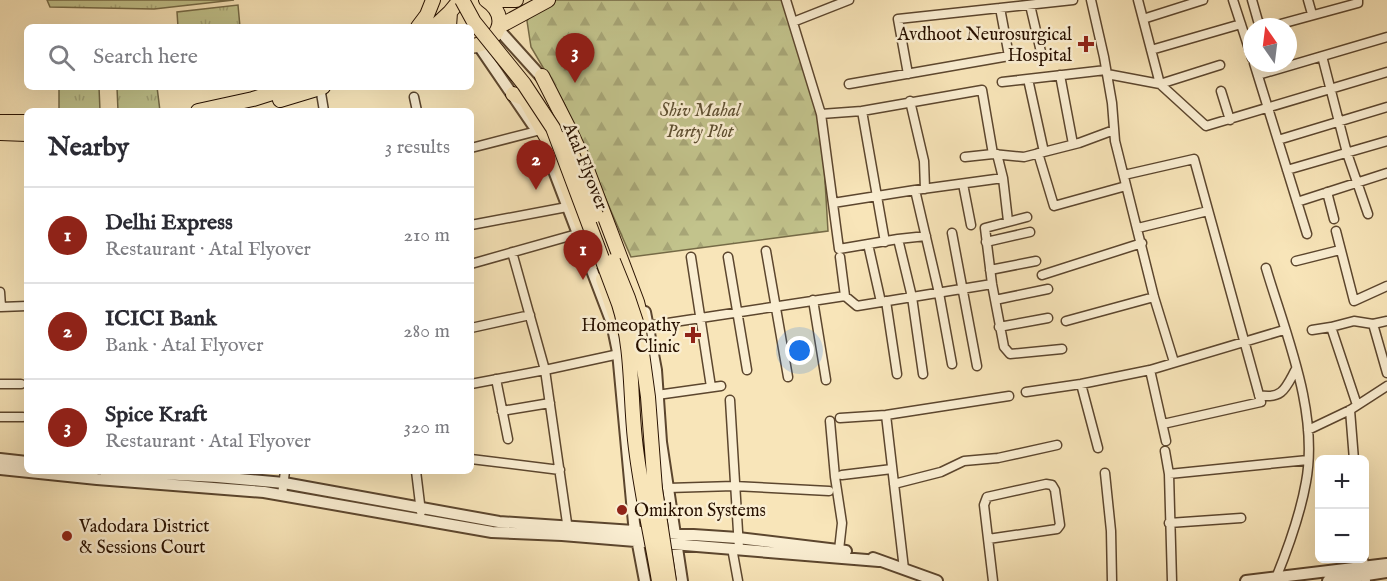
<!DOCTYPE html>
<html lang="en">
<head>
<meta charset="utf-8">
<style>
	body { margin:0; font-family:"IM FELL English",serif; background:#f2f2f3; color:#2b2b33 }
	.controls { position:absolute; right:18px; bottom:18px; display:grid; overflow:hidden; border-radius:9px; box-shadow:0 6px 24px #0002 }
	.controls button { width:54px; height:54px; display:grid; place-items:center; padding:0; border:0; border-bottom:2px solid #e1e1e2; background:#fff; color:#2b2b33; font:30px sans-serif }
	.compass { position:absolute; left:1243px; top:18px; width:54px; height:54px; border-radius:50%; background:#fff; box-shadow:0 6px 24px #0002; rotate:346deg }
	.you { position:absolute; left:800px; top:351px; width:21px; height:21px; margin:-15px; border:4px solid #fff; border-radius:50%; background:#1a73e8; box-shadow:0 0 0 9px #1a73e833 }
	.badge { display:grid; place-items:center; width:39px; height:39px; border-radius:50%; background:#8f2418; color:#fff; font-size:20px; font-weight:700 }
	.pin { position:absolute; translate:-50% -50px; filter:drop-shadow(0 2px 3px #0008) }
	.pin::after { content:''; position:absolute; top:32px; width:21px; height:18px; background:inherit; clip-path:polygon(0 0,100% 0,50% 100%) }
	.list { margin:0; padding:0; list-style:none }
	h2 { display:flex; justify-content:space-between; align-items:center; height:78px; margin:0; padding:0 24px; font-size:26px }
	h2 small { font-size:20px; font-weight:400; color:#7c7c81 }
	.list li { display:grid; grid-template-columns:39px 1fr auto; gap:18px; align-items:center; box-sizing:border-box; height:96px; padding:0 24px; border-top:2px solid #e1e1e2 }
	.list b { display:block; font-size:22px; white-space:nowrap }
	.list p { margin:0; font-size:20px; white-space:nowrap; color:#7c7c81 }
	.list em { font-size:20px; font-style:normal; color:#7c7c81 }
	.icon { flex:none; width:33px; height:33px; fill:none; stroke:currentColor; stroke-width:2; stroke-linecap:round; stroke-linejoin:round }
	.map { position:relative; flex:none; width:1387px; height:581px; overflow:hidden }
	.search { position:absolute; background:#fff; box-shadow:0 6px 24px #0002; left:24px; top:24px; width:450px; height:66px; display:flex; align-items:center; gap:15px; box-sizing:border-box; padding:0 21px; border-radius:9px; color:#7c7c81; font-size:22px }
	.panel { position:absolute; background:#fff; box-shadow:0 6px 24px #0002; left:24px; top:108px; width:450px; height:366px; border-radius:9px }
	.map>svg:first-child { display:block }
	.grass { fill:url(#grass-tufts); stroke:#756a46; stroke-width:1.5 }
	.forest { fill:url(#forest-firs); stroke:#756a46; stroke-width:1.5 }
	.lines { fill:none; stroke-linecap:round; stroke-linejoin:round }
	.minor-casing { stroke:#5c462e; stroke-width:11 }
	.tertiary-casing { stroke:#5c462e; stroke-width:14 }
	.primary-casing { stroke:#281100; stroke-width:16 }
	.minor { stroke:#faeed2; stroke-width:8 }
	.tertiary { stroke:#faeed2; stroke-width:10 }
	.primary { stroke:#f8e5b9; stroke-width:14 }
	.primary-bridge-casing { stroke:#281100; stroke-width:16; stroke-linecap:butt }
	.primary-bridge { stroke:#f8e5b9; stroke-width:14 }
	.poi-dot { fill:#8f2418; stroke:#faeed2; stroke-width:2 }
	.labels { text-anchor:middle; stroke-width:5; stroke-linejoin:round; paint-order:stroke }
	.poi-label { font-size:18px; fill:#281100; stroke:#faeed2; text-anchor:end }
	.park-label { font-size:18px; font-style:italic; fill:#5e4f31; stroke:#faeed2 }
	.street-label { font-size:18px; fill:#281100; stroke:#faeed2 }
</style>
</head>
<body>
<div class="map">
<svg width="1387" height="581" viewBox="0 0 1387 581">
	<defs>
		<pattern id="grass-tufts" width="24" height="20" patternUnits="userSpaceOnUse" patternTransform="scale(1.5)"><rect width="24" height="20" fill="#c2c38c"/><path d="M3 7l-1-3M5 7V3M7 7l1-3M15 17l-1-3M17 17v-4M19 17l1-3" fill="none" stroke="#a7a677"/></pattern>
		<pattern id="forest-firs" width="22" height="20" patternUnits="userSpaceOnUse" patternTransform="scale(1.5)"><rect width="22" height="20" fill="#c2c38c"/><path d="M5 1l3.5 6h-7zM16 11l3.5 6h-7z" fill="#a7a677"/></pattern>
	</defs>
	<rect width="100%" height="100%" fill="#f8e5b9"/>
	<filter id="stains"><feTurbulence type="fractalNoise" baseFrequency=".00333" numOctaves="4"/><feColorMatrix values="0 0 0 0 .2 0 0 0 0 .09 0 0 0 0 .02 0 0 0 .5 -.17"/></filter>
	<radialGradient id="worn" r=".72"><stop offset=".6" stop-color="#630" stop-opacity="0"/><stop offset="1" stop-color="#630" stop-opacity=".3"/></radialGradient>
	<path class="grass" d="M47,0H234L154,9L50,7Z
		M238,5L240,27H178L177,12Z
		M59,87H99L100,111H59Z
		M117,87H157L160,111H118Z"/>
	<path class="forest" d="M539,0H787L821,114L828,231L631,257L564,103L531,47L527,21Z"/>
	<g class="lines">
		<defs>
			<path id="minor" d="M786,0L821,114L839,249L898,239L912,297L923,374
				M1091,0L1104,57L1112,103L1115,141L1154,297L1174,362
				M1138,0L1160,84L1206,126L1387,72
				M1233,0L1252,58
				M1252,0L1258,21L1264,27
				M1308,0L1312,14
				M1030,5L1041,52
				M1143,19L1203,0
				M793,22L849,0
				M1270,27L1358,3V0
				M1151,50L1241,24
				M1322,56L1347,153L1368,214
				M1254,63L1307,234
				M908,74L898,19L1073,0
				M1107,74L1160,84L1220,65
				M1060,75L1073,144
				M1258,75L1387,37
				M1028,79L1044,152
				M1002,82L1106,70
				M849,84L1009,56L1000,8
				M320,87L324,111
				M1221,91L1230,120
				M414,97L417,111
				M910,101L924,161L925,189
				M862,111L885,242
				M821,114L862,111L982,90L993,154
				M1278,140L1387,107
				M471,148L537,131
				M1038,153L1054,206L1126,186
				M965,157L993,154L1024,157L1079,143L1114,130
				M1287,170L1387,141
				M1124,175L1194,159L1261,402L1163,424
				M1003,178L1008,221
				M963,184L971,225
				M1327,192L1334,219
				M1297,202L1387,173
				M833,203L915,190
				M1027,217L985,228L992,284L1004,347L1010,354L1062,349
				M471,225L567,207
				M1138,228L1208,211
				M1336,231L1354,301L1387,286
				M952,233L977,366
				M898,239L926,236
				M986,242L1030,232
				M868,244L881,302
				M766,251L788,377
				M512,252L545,370L568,530
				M691,257L711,387
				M728,257L747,370
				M840,257L845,296L857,306L992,284
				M1296,261L1340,250
				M471,264L577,234
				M1266,268C1286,335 1319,412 1306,482C1300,516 1289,546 1276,578
				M990,270L1036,261
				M1042,275L1142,243
				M0,292L1,307L27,306
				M813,300L826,380
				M995,300L1048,289
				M886,301L897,374
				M1066,321L1154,297
				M1373,324L1387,373
				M648,326L845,296
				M999,327L1048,318
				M471,328L530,315
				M1312,330L1331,327
				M952,364L939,293L915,190L1003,178L997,154
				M545,370L619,354
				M1150,370L1166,441
				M496,379L508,439
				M0,384H21
				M471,384L545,370
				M1081,384L1098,448
				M1026,392L1081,384L1150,370L1284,330
				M657,395L721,386
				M1259,395C1283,400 1286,387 1296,369
				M730,400L739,548
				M1357,405L1331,327L1354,321L1373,324L1387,321
				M1350,410L1354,460
				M502,411L550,403
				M886,415L904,569
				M0,417H23
				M840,418L886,415L1009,396
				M830,421L835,477L842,523L839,550
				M1308,430L1350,410L1387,386
				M1165,451L1169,474L1172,581
				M471,459L560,470
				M416,471L421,512
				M1105,473L1111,531L1112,581
				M1169,474L1308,460
				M842,475L892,469
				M894,484L941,472L964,461L998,458L1057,445
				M668,488L734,486L829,491
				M282,495L285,471
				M1169,523L1241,518
				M988,539L1057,529L1060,525L1055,490L1052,485L1046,484L987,497L984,505L993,581
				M732,548L738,581
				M1363,558L1366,581"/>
			<path id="tertiary" d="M499,30L545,81
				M479,46L533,125
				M548,155L612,323L618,352L634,523L645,581
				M645,312L656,370L661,442L682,581
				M0,459L27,462
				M0,469L97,479L264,492L492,532L562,535L879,561
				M105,471L217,477L284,483L499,522L738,538L846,551
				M873,558L937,581
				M1246,581L1387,564
				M1328,581L1387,572"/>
			<path id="primary" d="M503,0H516
				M500,26L548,0
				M418,27L427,15L433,0
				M434,27L450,12
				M449,27L450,12L460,0
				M471,46C498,44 511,17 486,0
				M542,76L571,133L583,159L637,302L642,322
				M513,94L525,99L551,145L596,261
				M280,100L323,87
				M198,111L253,99L291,87
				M0,122H27
				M0,133L27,134
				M603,279L620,329"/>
		</defs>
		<use href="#minor" class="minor-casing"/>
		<use href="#tertiary" class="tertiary-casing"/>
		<use href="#primary" class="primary-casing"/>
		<use href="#minor" class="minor"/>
		<use href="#tertiary" class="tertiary"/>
		<use href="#primary" class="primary"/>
		<defs>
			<path id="primary-bridge" d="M462,0L474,22L524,84L553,128L619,304C633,348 630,394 635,440C640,487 651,534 659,581
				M566,138L596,215
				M613,261L628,298L639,331L648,397L655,489L669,581"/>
		</defs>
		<use href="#primary-bridge" class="primary-bridge-casing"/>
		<use href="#primary-bridge" class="primary-bridge"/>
	</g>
	<g class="poi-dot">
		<path d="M1083 35h6v6h6v6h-6v6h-6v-6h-6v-6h6z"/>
		<path d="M690 326h6v6h6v6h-6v6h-6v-6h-6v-6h6z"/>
		<circle cx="622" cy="510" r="6"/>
		<circle cx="67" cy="536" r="6"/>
	</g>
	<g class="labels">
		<g class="poi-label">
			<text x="1072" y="40">Avdhoot Neurosurgical<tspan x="1072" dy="21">Hospital</tspan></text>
			<text x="680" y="331">Homeopathy<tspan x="680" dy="21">Clinic</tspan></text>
			<text x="634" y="516" text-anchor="start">Omikron Systems</text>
			<text x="79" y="532" text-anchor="start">Vadodara District<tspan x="79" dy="21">&amp; Sessions Court</tspan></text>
		</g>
		<g class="park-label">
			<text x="700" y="116">Shiv Mahal<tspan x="700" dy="21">Party Plot</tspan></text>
		</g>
		<g class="street-label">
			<text transform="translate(586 166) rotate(68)" y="6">Atal Flyover</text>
		</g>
	</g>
	<rect width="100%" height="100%" filter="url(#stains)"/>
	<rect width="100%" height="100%" fill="url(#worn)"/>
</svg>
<div class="controls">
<button>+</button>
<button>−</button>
</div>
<svg class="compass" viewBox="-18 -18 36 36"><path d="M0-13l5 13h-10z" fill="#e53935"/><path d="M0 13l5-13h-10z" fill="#7c7c81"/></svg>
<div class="you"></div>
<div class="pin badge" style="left:583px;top:280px">1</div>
<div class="pin badge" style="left:536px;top:190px">2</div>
<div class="pin badge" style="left:575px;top:83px">3</div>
<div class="search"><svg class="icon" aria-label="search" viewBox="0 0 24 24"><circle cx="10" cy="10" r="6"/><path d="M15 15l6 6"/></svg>Search here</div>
<section class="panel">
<h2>Nearby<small>3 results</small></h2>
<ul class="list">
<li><span class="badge">1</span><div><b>Delhi Express</b><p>Restaurant · Atal Flyover</p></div><em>210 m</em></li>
<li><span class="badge">2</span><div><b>ICICI Bank</b><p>Bank · Atal Flyover</p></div><em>280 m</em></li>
<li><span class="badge">3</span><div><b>Spice Kraft</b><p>Restaurant · Atal Flyover</p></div><em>320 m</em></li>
</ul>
</section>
</div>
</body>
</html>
